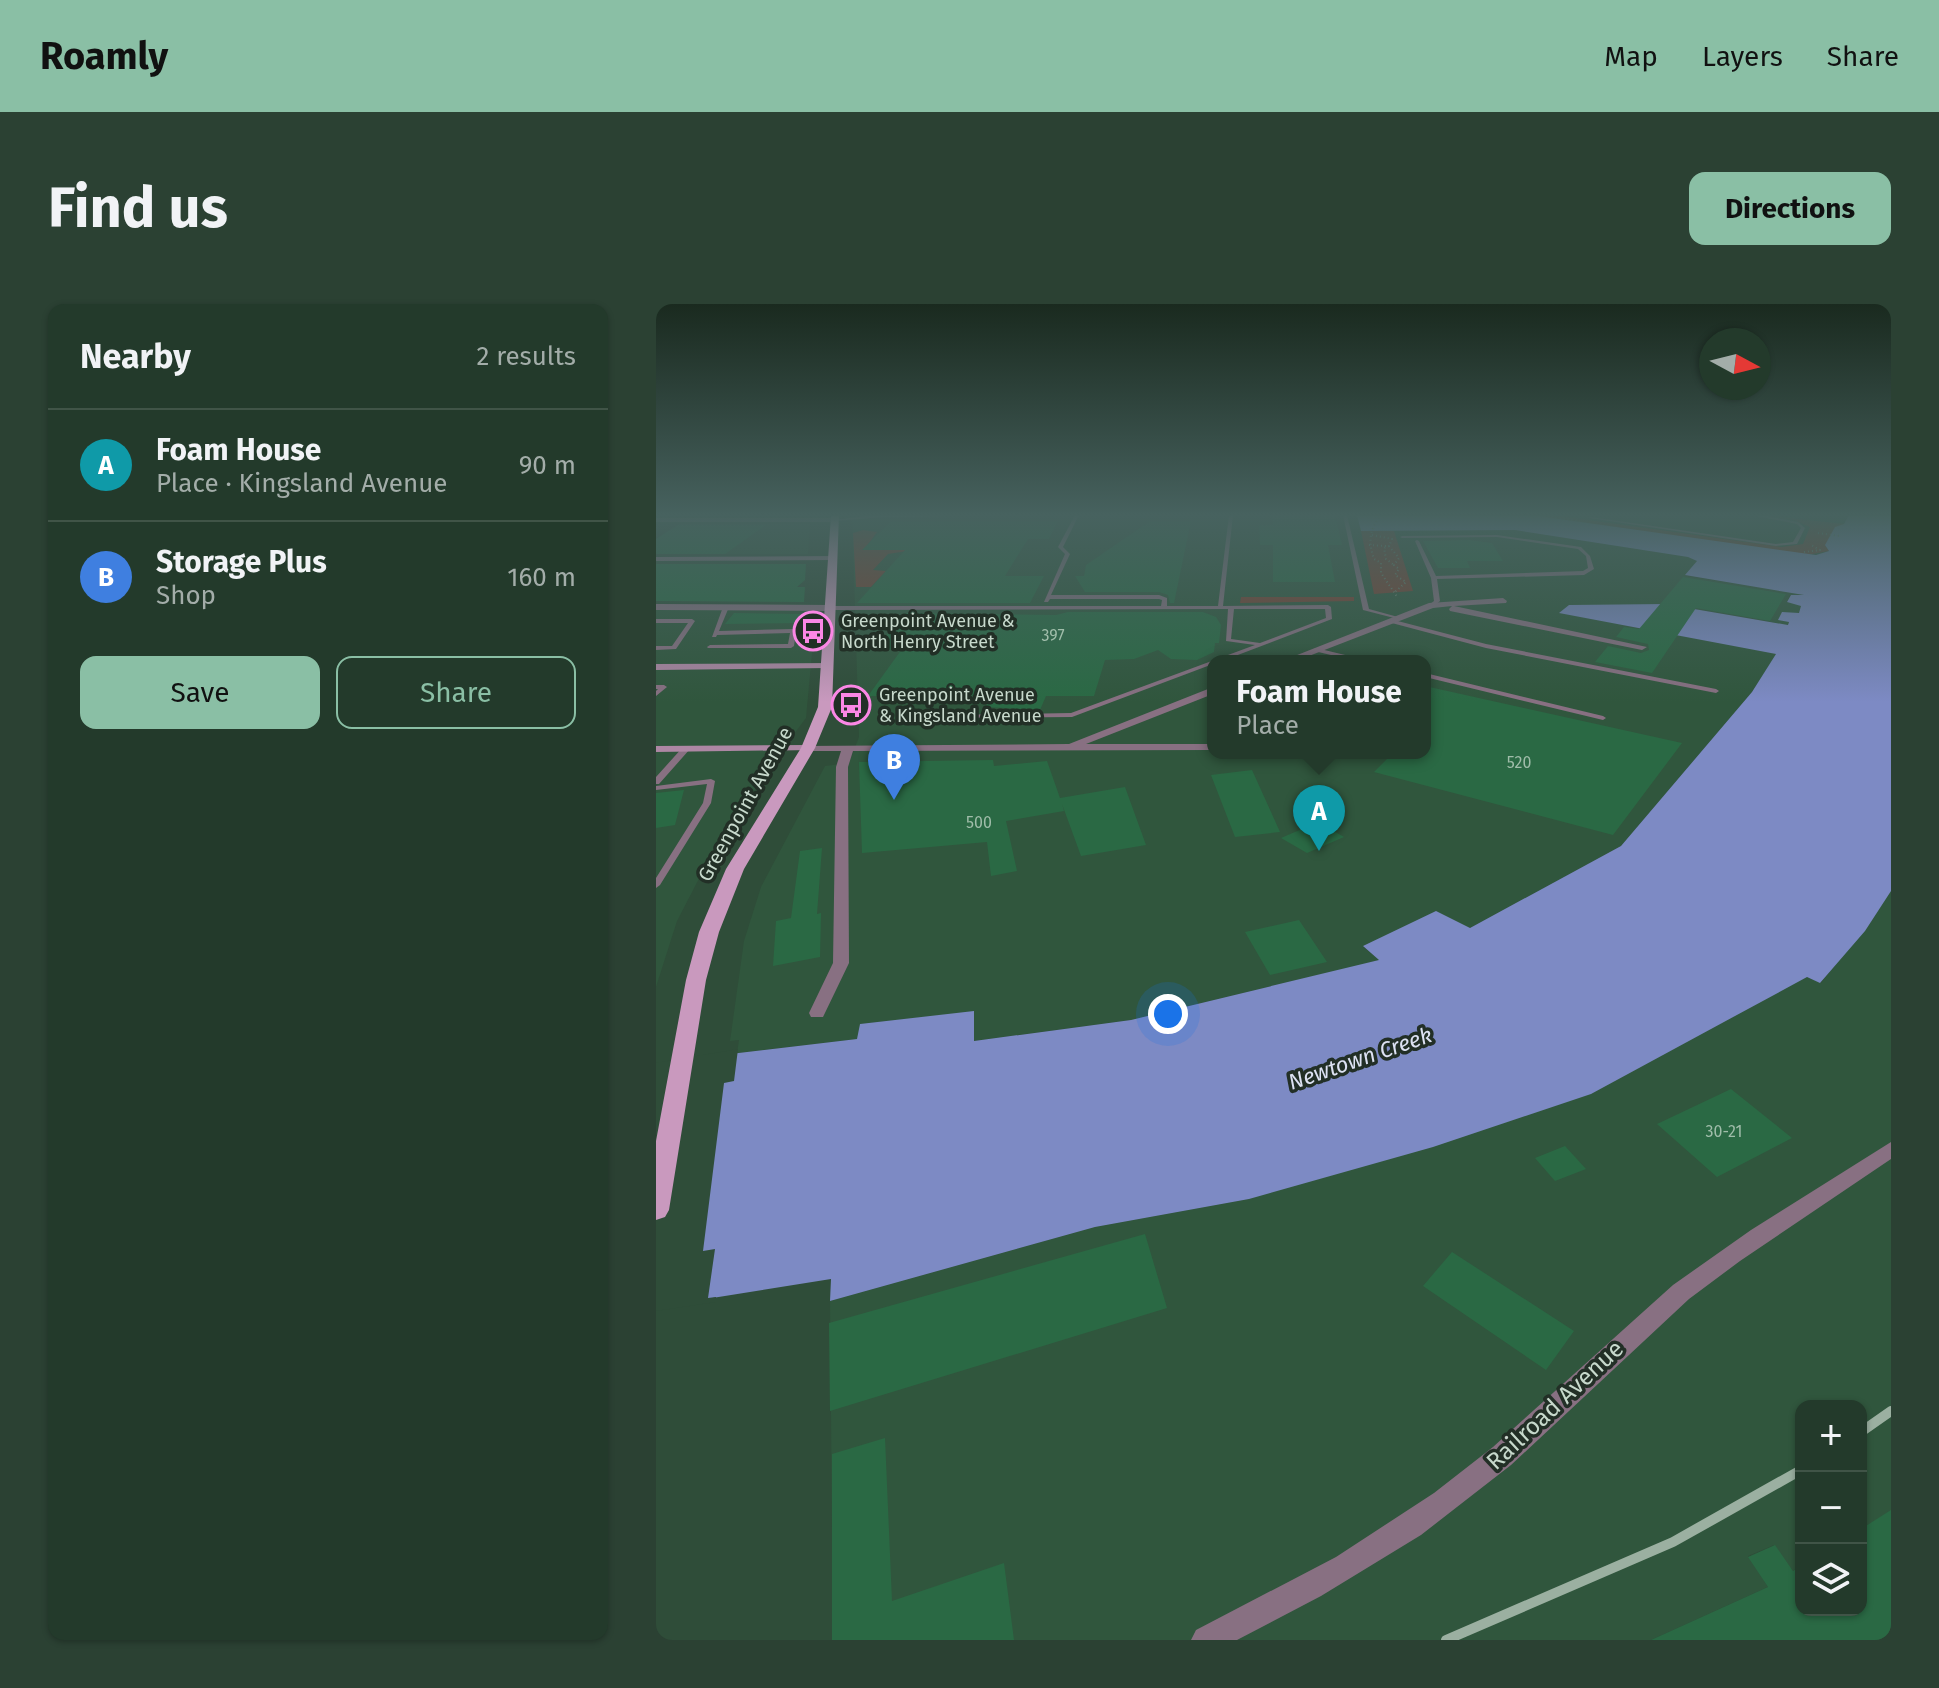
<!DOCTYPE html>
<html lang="en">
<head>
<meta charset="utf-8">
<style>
	body { margin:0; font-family:"Fira Sans",sans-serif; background:#2b4133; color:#f1f3f6 }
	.controls { position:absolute; right:24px; bottom:24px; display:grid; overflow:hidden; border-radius:16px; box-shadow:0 2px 6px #0004 }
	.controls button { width:72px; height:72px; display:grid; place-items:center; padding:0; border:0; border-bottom:2px solid #405447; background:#233a2b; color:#f1f3f6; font:40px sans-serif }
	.compass { position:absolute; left:1043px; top:24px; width:72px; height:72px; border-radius:50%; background:#233a2b; box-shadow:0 2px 6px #0004; rotate:97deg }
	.you { position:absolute; left:512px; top:710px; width:28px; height:28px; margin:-20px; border:6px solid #fff; border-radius:50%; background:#1a73e8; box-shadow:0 0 0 12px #1a73e833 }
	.badge { display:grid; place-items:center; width:52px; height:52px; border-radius:50%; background:#8abfa5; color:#fff; font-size:26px; font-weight:700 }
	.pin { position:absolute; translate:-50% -66px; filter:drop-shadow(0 2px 4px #0008) }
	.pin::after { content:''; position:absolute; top:42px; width:28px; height:24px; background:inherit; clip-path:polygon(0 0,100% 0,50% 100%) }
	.popup { position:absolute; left:551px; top:351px; width:224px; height:104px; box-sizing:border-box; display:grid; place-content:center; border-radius:16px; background:#233a2b; filter:drop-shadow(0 2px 6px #0005); font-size:26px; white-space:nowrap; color:#a3ada9 }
	.popup b { font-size:30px; color:#f1f3f6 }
	.popup::after { content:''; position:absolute; left:50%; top:100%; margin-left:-16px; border:16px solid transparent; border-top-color:#233a2b }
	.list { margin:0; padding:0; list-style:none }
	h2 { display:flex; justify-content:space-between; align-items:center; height:104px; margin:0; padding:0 32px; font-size:34px }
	h2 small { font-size:26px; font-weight:400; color:#a3ada9 }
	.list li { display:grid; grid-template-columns:52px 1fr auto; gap:24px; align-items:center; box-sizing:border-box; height:112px; padding:0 32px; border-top:2px solid #405447 }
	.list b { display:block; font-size:30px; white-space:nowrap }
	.list p { margin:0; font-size:26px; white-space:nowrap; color:#a3ada9 }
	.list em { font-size:26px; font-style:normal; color:#a3ada9 }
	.actions { display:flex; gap:16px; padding:24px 32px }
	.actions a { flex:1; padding:18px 0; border:2px solid #8abfa5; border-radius:16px; text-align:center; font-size:28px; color:#8abfa5 }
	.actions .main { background:#8abfa5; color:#111 }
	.icon { flex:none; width:44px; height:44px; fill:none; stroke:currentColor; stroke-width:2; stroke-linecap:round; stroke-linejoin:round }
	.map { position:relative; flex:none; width:1235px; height:1336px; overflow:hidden; border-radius:16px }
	header { display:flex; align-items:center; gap:48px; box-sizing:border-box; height:112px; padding:0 40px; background:#8abfa5; color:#111 }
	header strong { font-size:38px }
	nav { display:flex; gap:44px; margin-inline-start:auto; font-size:28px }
	.intro { display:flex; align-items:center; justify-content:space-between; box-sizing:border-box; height:192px; padding:0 48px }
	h1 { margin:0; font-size:56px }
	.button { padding:20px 36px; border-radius:16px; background:#8abfa5; color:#111; font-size:28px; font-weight:700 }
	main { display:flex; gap:48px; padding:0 48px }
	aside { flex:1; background:#233a2b; border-radius:16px; box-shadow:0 2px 6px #0004 }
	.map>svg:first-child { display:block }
	.built { fill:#30563d; fill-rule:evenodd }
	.green { fill:#7b3f30 }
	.water { fill:#7d8ac4 }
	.pier { fill:#2f4d39 }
	.building { fill:#2a6944 }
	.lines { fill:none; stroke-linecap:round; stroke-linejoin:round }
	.path { stroke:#6d8675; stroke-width:2; stroke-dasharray:1 3; stroke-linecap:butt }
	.service { fill:#887082; fill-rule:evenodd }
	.minor { fill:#887082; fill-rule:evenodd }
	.secondary { fill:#ad87a4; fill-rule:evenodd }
	.primary { fill:#c999be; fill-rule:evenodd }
	.rail { stroke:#9bb0a1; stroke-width:10 }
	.labels { text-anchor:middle; stroke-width:7; stroke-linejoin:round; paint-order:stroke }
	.number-label { font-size:16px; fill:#a0bdaa }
	.far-poi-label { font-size:18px; fill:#c7d9cc; stroke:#222f26; text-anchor:start }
	.street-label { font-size:20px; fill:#c7d9cc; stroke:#222f26 }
	.water-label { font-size:22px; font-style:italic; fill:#dde2f3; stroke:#222f26 }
	.near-street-label { font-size:24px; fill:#c7d9cc; stroke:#222f26 }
</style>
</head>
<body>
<header>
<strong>Roamly</strong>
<nav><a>Map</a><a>Layers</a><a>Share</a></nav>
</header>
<div class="intro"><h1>Find us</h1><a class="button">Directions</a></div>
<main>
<aside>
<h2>Nearby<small>2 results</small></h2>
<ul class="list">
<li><span class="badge" style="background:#0f9aa8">A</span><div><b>Foam House</b><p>Place · Kingsland Avenue</p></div><em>90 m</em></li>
<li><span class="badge" style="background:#3f7fe0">B</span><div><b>Storage Plus</b><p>Shop</p></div><em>160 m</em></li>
</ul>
<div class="actions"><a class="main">Save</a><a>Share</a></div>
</aside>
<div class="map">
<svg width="1235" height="1336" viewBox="0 0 1235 1336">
	<rect width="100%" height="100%" fill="#2f4d39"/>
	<path class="built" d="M196,211H701L705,227L859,226L1032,253L1041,257L1030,272L1149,290L1134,291L1131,297L1146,302L1143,309L1134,310L1132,321L1009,300L905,309L1121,350L1096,388L965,542L814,624L707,643L724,656L475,716L317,737L318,708L204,720L202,735L81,749L83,736L74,737L88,637L105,583L169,462L193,459L203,433ZM557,357H769V449H557Z
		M875,211H1193L1169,241L1174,244L1167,251Z
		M23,220H154L152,250H0V235Z
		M0,306H160L150,414L113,463L48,565L21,617L0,683Z
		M1235,584V1207L1205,1225V1102H1145V1262L1137,1267L1118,1241L1092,1252L1112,1283L995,1336H177L174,997L439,923L593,895L1151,673L1165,679Z"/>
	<path class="green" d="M875,211H897L1126,243L1147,240L1154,223L1138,216L1106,211L1188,220L1169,241L1173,247L1151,251Z
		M207,226L221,228L208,246L264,245L232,250L217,266L230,267L215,283H200L197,229Z
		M705,227H738L757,287L718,290Z
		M585,293H698V297L584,299Z"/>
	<path class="water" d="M701,211H875L1160,251L1173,247L1169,241L1179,223L1188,220L1193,211H1235V587L1209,627L1164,679L1151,673L935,790L777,843L593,895L439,923L174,997L175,975L0,1003L74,750L201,735L204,720L318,707V737L475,716L723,656L707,642L780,607L814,624L965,542L1096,388L1120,350L903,309L913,301L1009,300L1132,321L1133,318L1122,316L1126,308L1143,309L1145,302L1131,298L1135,291H1148L1029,271L1041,257L1032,253L859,226L705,227Z"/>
	<path class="pier" d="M82,745L78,777L68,779L47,947L59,945L52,994L60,993V998L0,1007V759Z"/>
	<path class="building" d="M615,211H679L686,241H672L679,278H617V241H604L603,221H617Z
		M402,217L393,235H372L349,272H388L374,299H201L249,246H206L234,218Z
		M494,217H535L518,299H514L512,291L503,288H429L419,272H428L430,261Z
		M22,221H110L69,250H0V235Z
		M813,236L836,239L847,257H811L814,264H782L767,237Z
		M0,260H150L149,276L141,283H149L148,298L0,297Z
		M1027,273L1130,290L1114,317L1040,304L996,369L939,358L952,342L985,349L993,346L992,340L960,333L968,323L983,325Z
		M412,308H547L560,313L565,321L563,339H559L558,348L541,356L515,355L502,346L478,355L449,356L438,392H390L384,406L330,403L335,391L212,392L246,345H219L249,309L400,311Z
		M78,309L147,310V319L69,320Z
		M769,382L1026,439L957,531L718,468L737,449H769Z
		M337,456L338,462L391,457L404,494L469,483L490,541L425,552L406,500L408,507L350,517L361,567L335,572L331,538L206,549L203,458Z
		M596,466L624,528L579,533L555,471Z
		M28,486L19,521L0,524V489Z
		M662,518L688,533L651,549L625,534Z
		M166,544L161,610L165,609L164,653L117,662L120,617L135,614L144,547Z
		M643,616L671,658L614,671L589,628Z
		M1075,785L1136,834L1061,873L1001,820Z
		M909,842L930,865L899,877L879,854Z
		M489,930L511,1004L174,1107L173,1019Z
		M796,948L918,1027L890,1066L767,982Z
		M229,1134L236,1297L348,1259L358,1336H176V1150Z
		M1235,1206V1336H995L1112,1283L1092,1253L1119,1241L1137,1267L1145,1262V1306H1205V1225Z"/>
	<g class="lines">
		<path class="path" d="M726,211C713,224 712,238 718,255L725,259V269L742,294
			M880,211L924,217
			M1162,229L1184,232
			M716,231L736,235L733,242L743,254L738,261L743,265L739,271L750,278L739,288
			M713,241L730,242
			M733,242L728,244L730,255L738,261
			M1148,248L1164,246L1155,241"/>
		<path class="service" d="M218,211H379L228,213L179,217L177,216Z
			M419,211H423L407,243L414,250L395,291H503L511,294V302H562L573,211H577L567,302L672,301L675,303L676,315L566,357H557V360L416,413L293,414L290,412L291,411L415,409L599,341L570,337L572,305L176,306L173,304L176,302H505L506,296L503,295H394L392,298H388L409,250L402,243ZM578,305H669L670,314L604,339L575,335Z
			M687,211H691L713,305L742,313V315L707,306Z
			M1095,211H1105L1142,218L1149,224L1141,240L1120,242L933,214L935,213L1120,240L1137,238L1145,224L1141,220Z
			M841,231L925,243L934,252L938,265L928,271L781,275L784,297L778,302H774V300L778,297L775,274L759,237L761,236L763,237L780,272L927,267L932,264L930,252L922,245L841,233L746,234L744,233L746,232Z
			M70,301L73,303L63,327L137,325L140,327L138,342L135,344H52L51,343L54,341L132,340L134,329L61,331L60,333H56L67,303Z
			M0,315H36L39,317L20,345L0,346V342H16L32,319H0Z
			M734,315L830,340L1060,385L1063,387L1060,389L830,344L732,318L731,317Z
			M660,344L710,356L711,357H700L658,347V345Z
			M769,369L947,412L950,414L947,416L769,373Z
			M0,381H8L11,383L0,392V387L2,385H0Z
			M27,443L34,445L3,480H0V473Z
			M55,475L59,477L55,499L4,581L0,584V574L47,499L51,480L0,486V482Z"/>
		<path class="minor" d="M0,214H179L183,216L179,218H0Z
			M180,252L177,256L0,257V253Z
			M847,294L851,297L850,299L798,302L991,343L986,346L794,307L793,305L796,302L777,304L640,357H626L773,299Z
			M0,300L176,301L180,304L176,307L0,306Z
			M557,383V390L430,440H557V446L197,447L192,463L193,659L167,713H155L153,709L177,659L180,463L185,447H152L148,446V442L413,440Z
			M1235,838V855L1084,957L1033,995L855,1161L765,1231L665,1292L581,1336H535L540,1326L680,1253L778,1189L837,1143L1017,981L1095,926Z"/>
		<path class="secondary" d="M176,359V363L172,364L0,366V360Z
			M152,441L156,442V446L0,448V442Z"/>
		<path class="primary" d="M175,211H183L176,403L159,444L88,565L63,628L50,676L13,906L9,913L0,916V837L30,676L43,628L70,565L145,444L162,403Z"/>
		<path class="rail" d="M1205,1128L1235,1107
			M790,1336L1017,1238L1145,1166"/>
	</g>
	<linearGradient id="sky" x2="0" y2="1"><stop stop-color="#1a2a1f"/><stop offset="0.53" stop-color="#47625f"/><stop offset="1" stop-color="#47625f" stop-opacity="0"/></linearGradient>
	<rect width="1235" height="398" fill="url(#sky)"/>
	<defs>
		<symbol id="bus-ring" viewBox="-11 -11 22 22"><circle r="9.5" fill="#222f26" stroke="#fb87e5" stroke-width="1.5"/><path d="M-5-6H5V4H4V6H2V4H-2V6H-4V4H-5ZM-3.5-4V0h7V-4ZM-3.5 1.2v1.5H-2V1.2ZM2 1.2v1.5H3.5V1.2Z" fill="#fb87e5"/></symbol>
	</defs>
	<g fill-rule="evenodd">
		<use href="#bus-ring" x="135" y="305" width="44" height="44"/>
		<use href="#bus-ring" x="173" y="379" width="44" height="44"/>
	</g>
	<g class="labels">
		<g class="number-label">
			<text x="397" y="337">397</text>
			<text x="863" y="464">520</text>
			<text x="323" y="524">500</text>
			<text x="1068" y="833">30-21</text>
		</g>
		<g class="far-poi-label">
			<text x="185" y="323">Greenpoint Avenue &amp;<tspan x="185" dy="21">North Henry Street</tspan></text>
			<text x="223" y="397">Greenpoint Avenue<tspan x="223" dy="21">&amp; Kingsland Avenue</tspan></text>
		</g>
		<g class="street-label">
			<text transform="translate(89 500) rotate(-61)" y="7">Greenpoint Avenue</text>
		</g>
		<g class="water-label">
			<text transform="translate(704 754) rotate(-19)" y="8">Newtown Creek</text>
		</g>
		<g class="near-street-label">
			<text transform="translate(899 1101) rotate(-43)" y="8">Railroad Avenue</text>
		</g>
	</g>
</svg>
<div class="controls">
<button>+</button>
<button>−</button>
<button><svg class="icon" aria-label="layers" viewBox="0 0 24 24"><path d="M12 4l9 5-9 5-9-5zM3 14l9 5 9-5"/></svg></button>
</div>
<svg class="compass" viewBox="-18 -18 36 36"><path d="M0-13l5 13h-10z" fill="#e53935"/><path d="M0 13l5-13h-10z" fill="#a3ada9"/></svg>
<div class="you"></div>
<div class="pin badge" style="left:663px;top:547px;background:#0f9aa8">A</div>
<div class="popup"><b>Foam House</b>Place</div>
<div class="pin badge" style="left:238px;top:496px;background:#3f7fe0">B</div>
</div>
</main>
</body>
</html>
